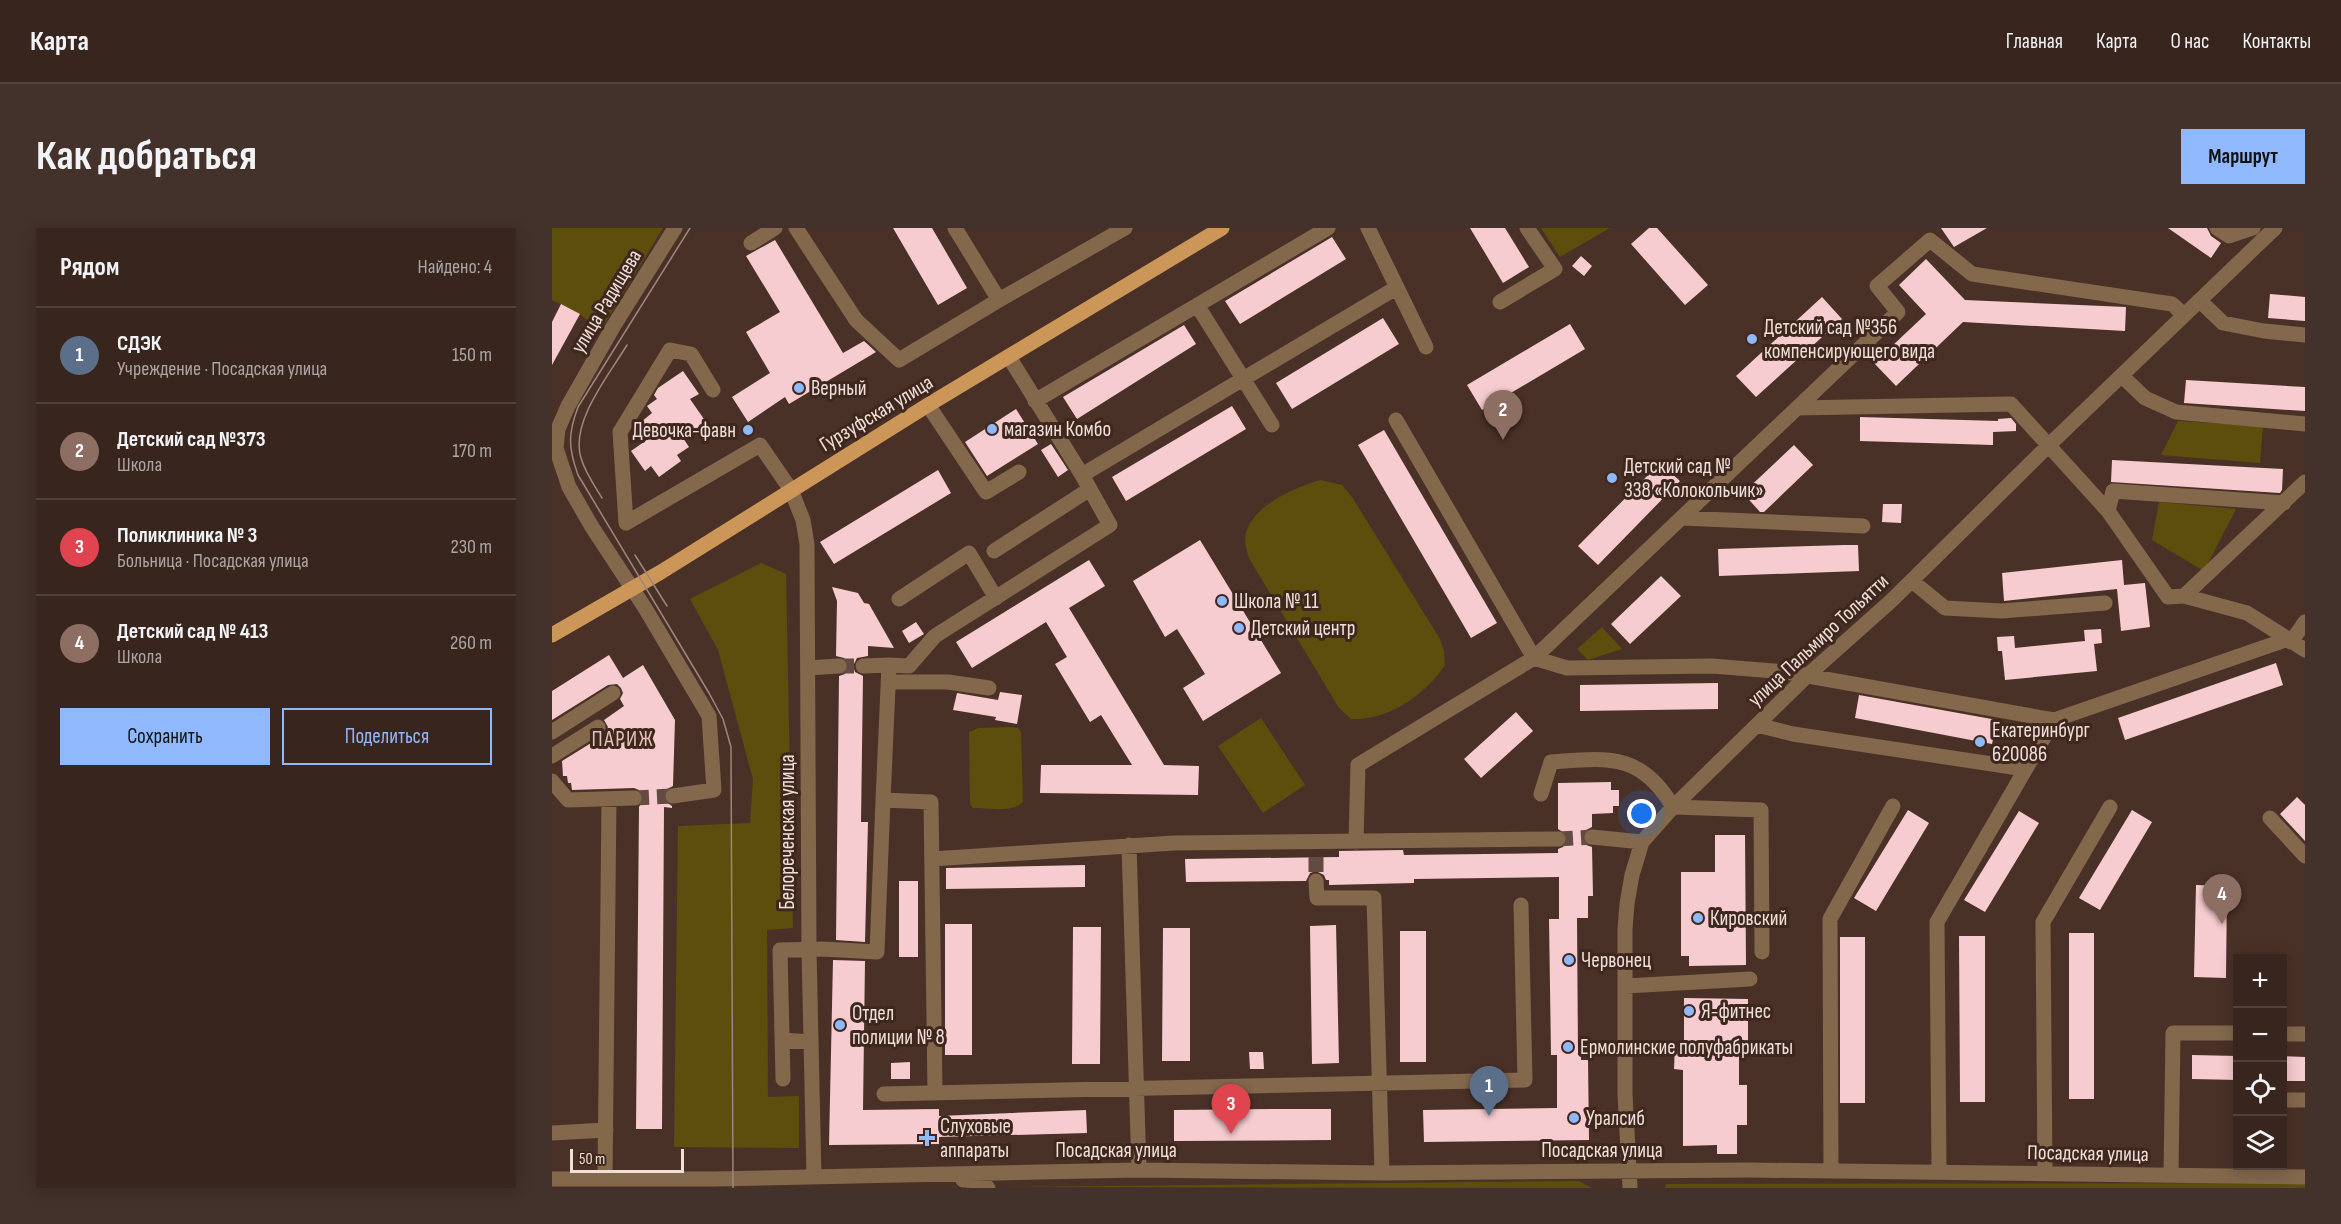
<!DOCTYPE html>
<html lang="ru">
<head>
<meta charset="utf-8">
<style>
	body { margin:0; font-family:"Sofia Sans Condensed",sans-serif; background:#43312b; color:#f1f3f6 }
	.controls { position:absolute; right:18px; bottom:18px; display:grid; overflow:hidden; border-radius:0px; box-shadow:0 3px 15px #0003 }
	.controls button { width:54px; height:54px; display:grid; place-items:center; padding:0; border:0; border-bottom:2px solid #52423c; background:#38251e; color:#f1f3f6; font:30px sans-serif }
	.scale { position:absolute; left:18px; bottom:15px; width:114px; box-sizing:border-box; padding-left:6px; border:3px solid #efdfd9; border-top:0; font-size:16px; line-height:21px; white-space:nowrap; color:#efdfd9; -webkit-text-stroke:4px #3f271e; paint-order:stroke }
	.you { position:absolute; left:1090px; top:586px; width:21px; height:21px; margin:-15px; border:4px solid #fff; border-radius:50%; background:#1a73e8; box-shadow:0 0 0 9px #1a73e833 }
	.badge { display:grid; place-items:center; width:39px; height:39px; border-radius:50%; background:#90b8fd; color:#fff; font-size:20px; font-weight:700 }
	.pin { position:absolute; translate:-50% -50px; filter:drop-shadow(0 2px 3px #0008) }
	.pin::after { content:''; position:absolute; top:32px; width:21px; height:18px; background:inherit; clip-path:polygon(0 0,100% 0,50% 100%) }
	.list { margin:0; padding:0; list-style:none }
	h2 { display:flex; justify-content:space-between; align-items:center; height:78px; margin:0; padding:0 24px; font-size:26px }
	h2 small { font-size:20px; font-weight:400; color:#aba5a4 }
	.list li { display:grid; grid-template-columns:39px 1fr auto; gap:18px; align-items:center; box-sizing:border-box; height:96px; padding:0 24px; border-top:2px solid #52423c }
	.list b { display:block; font-size:22px; white-space:nowrap }
	.list p { margin:0; font-size:20px; white-space:nowrap; color:#aba5a4 }
	.list em { font-size:20px; font-style:normal; color:#aba5a4 }
	.actions { display:flex; gap:12px; padding:18px 24px }
	.actions a { flex:1; padding:14px 0; border:2px solid #90b8fd; border-radius:0px; text-align:center; font-size:21px; color:#90b8fd }
	.actions .main { background:#90b8fd; color:#111 }
	.icon { flex:none; width:33px; height:33px; fill:none; stroke:currentColor; stroke-width:2; stroke-linecap:round; stroke-linejoin:round }
	.map { position:relative; flex:none; width:1753px; height:960px; overflow:hidden; border-radius:0px }
	header { display:flex; align-items:center; gap:36px; box-sizing:border-box; height:84px; padding:0 30px; background:#38251e; border-bottom:2px solid #52423c }
	header strong { font-size:28px }
	nav { display:flex; gap:33px; margin-inline-start:auto; font-size:21px }
	.intro { display:flex; align-items:center; justify-content:space-between; box-sizing:border-box; height:144px; padding:0 36px }
	h1 { margin:0; font-size:42px }
	.button { padding:15px 27px; border-radius:0px; background:#90b8fd; color:#111; font-size:21px; font-weight:700 }
	main { display:flex; gap:36px; padding:0 36px }
	aside { flex:1; background:#38251e; border-radius:0px; box-shadow:0 3px 15px #0003 }
	.map>svg:first-child { display:block }
	.green { fill:#5d4e0d }
	.building { fill:#f7ccd0 }
	.lines { fill:none; stroke-linecap:round; stroke-linejoin:round }
	.minor-tunnel { stroke:#634b43; stroke-width:15; stroke-dasharray:15 8; stroke-linecap:butt }
	.minor { stroke:#83684c; stroke-width:15 }
	.major { stroke:#cd9659; stroke-width:15 }
	.tram { stroke:#9c8780; stroke-width:1.5 }
	.poi-dot { fill:#90b8fd; stroke:#3f271e; stroke-width:2 }
	.labels { text-anchor:middle; stroke-width:6; stroke-linejoin:round; paint-order:stroke }
	.street-label { font-size:21px; fill:#efdfd9; stroke:#3f271e }
	.poi-label { font-size:21px; fill:#efdfd9; stroke:#3f271e; text-anchor:start }
	.neighbourhood-label { font-size:22px; letter-spacing:1.5px; fill:#e2c2b7; stroke:#3f271e }
</style>
</head>
<body>
<header>
<strong>Карта</strong>
<nav><a>Главная</a><a>Карта</a><a>О нас</a><a>Контакты</a></nav>
</header>
<div class="intro"><h1>Как добраться</h1><a class="button">Маршрут</a></div>
<main>
<aside>
<h2>Рядом<small>Найдено: 4</small></h2>
<ul class="list">
<li><span class="badge" style="background:#5c6f8a">1</span><div><b>СДЭК</b><p>Учреждение · Посадская улица</p></div><em>150 m</em></li>
<li><span class="badge" style="background:#8d6e63">2</span><div><b>Детский сад №373</b><p>Школа</p></div><em>170 m</em></li>
<li><span class="badge" style="background:#e0444e">3</span><div><b>Поликлиника № 3</b><p>Больница · Посадская улица</p></div><em>230 m</em></li>
<li><span class="badge" style="background:#8d6e63">4</span><div><b>Детский сад № 413</b><p>Школа</p></div><em>260 m</em></li>
</ul>
<div class="actions"><a class="main">Сохранить</a><a>Поделиться</a></div>
</aside>
<div class="map">
<svg width="1753" height="960" viewBox="0 0 1753 960">
	<rect width="100%" height="100%" fill="#4a3128"/>
	<path class="green" d="M0,0H111L48,103L28,86L0,72Z
		M989,0H1058L1008,29Z
		M1626,193L1711,198L1708,235L1609,227Z
		M768,252L790,257L800,269L888,411L892,423L893,437C873,467 836,493 799,491L787,480L698,332C694,322 691,311 695,301C707,274 743,260 768,252Z
		M1607,274L1684,281L1652,343L1600,312Z
		M209,335L234,346L241,700L215,702L216,869L247,868V920L122,919L126,598L198,595L201,551L166,422L138,371Z
		M1050,399L1070,421L1036,432L1025,421Z
		M709,490L753,557L711,585L666,518Z
		M458,499L466,500L469,504L471,574C461,585 435,580 421,580L418,576L417,504L427,500Z
		M1027,953L1040,960L453,959Z
		M1753,955V960H1113L1114,956Z"/>
	<path class="building" d="M341,0H380L415,60L386,77Z
		M918,0H953L977,39L951,55Z
		M1097,0H1105L1156,57L1133,77L1079,16Z
		M1389,0H1435L1402,19Z
		M1616,0H1655L1659,8L1669,15L1659,30Z
		M780,9L794,31L688,96L673,73Z
		M223,12L291,125L312,113L324,124L237,176L233,169L196,194L180,169L218,145L194,104L228,84L194,28Z
		M1029,28L1040,38L1032,48L1020,38Z
		M1374,31L1413,72L1574,79L1573,103L1411,94L1344,158L1322,135L1374,86L1347,57Z
		M1718,66L1753,69V93L1716,90Z
		M1270,69L1290,91L1204,169L1184,148Z
		M9,76L28,86L0,137V94Z
		M831,90L847,116L740,181L724,155Z
		M1018,96L1033,121L930,182L915,157Z
		M632,97L644,116L525,191L511,169Z
		M131,143L147,166L138,171L154,194L131,210L137,219L125,227L129,233L107,249L99,238L93,243L79,223L99,209L89,194L100,185L95,178L105,171L102,167L106,160Z
		M1634,152L1753,159V183L1632,175Z
		M680,178L694,201L574,273L560,249Z
		M464,181L486,216L435,248L413,214Z
		M1308,189L1446,193V191L1459,190L1464,196V203L1441,204V217L1308,213Z
		M832,202L945,395L919,410L806,217Z
		M499,216L516,242L506,249L489,222Z
		M1242,217L1261,237L1212,284H1208L1191,265Z
		M1560,232L1731,241L1730,262L1728,265L1559,254Z
		M1108,235L1128,253L1046,337L1026,318Z
		M386,242L399,265L282,336L268,314Z
		M1331,276H1350L1349,295L1330,294Z
		M648,312L729,445L651,493L631,460L653,446L625,401L613,409L581,353Z
		M1292,317H1306L1307,343L1167,348L1166,321Z
		M537,332L553,358L517,380L612,537L647,538L646,567L488,565L489,537H580L549,487L538,494L503,436L515,429L494,394L420,440L404,414Z
		M1570,332L1572,357L1593,355L1598,399L1569,403L1565,361L1452,373L1450,345Z
		M1109,348L1129,368L1078,416L1059,396Z
		M280,359L306,365L312,375L317,376L342,420L316,418V428L305,430L301,438L303,444L311,448L309,594H316L313,714L284,712L287,448L293,446L297,438L292,430L284,428L285,373Z
		M364,394L372,406L357,415L350,403Z
		M1549,401L1550,415L1542,416L1545,443L1453,452L1450,423H1446L1445,409L1462,408L1463,420L1533,413L1532,402Z
		M57,427L71,450L91,437L123,492L121,558L115,561L111,569L114,574L120,578V580L112,579L110,901H84L87,579L92,569L87,562L82,560L20,562L19,555H16L15,548H11L10,533L52,507L56,499L52,492L72,478L68,471L71,465L69,460L65,456L56,457L0,492V463Z
		M1724,435L1731,457L1573,512L1566,490Z
		M1166,455V481L1028,483V457Z
		M448,464L470,467L465,496L443,492L444,489L401,482L405,465L446,472Z
		M1307,467L1445,492L1440,516L1303,490Z
		M964,484L981,503L929,550L912,531Z
		M1059,554V562H1067V578H1061V585L1040,586V599L1032,603L1030,607L1034,617L1040,619L1041,668H1036V690H1025L1026,827H1029V832H1036L1037,912L872,914L871,882L1005,880V827H999L997,691H1007V649L862,651V655L777,657V652H774L772,647L764,643L758,645L754,653L634,654L633,631L787,629V623L851,622L852,627L1006,625V621L1011,619L1016,611L1014,606L1006,601V555Z
		M1745,569L1753,577V613L1728,586Z
		M1356,582L1377,595L1324,683L1302,670Z
		M1580,582L1600,594L1548,682L1527,670Z
		M1467,583L1487,595L1433,684L1412,672Z
		M1163,607H1193L1194,737L1137,738V728H1129V644H1163Z
		M533,637V659L394,661V640Z
		M347,653H366V729H347Z
		M1644,657L1675,658L1674,750L1642,749Z
		M393,696H420V827H393Z
		M784,697L787,835L760,836L758,698Z
		M521,699H549L548,836H520Z
		M611,700H638V833H610Z
		M848,703H874V834H848Z
		M1517,705H1542V871H1517Z
		M1407,708H1433V874H1408Z
		M1288,709H1313V875H1288Z
		M281,732L313,733L311,882L387,881V888L534,882L535,905L387,909V916L277,917Z
		M1132,770L1196,771V822H1187V857H1195V897H1185V926H1165V917L1131,918V842L1122,841L1123,817H1132Z
		M697,824H711L712,841H698Z
		M1640,827L1686,828V852L1640,851Z
		M1731,828L1753,829V853H1731Z
		M358,834V851H339V835Z
		M720,881H779V912L622,913V882Z"/>
	<g class="lines">
		<path class="minor-tunnel" d="M287,438H311
			M82,570L121,568
			M1006,611L1040,609
			M764,629V653"/>
		<path class="minor" d="M244,0L304,92L347,132L447,72L573,0
			M403,0L447,72
			M816,0L874,119
			M1665,0L1677,8L1701,0
			M199,15L223,0
			M1648,73L1671,95L1712,103L1753,107
			M948,74L1003,41L975,0
			M645,77L720,197
			M1570,148L1593,170L1624,184L1753,196
			M161,162L139,126L118,122L68,204L74,295L208,217L239,262L251,292L255,316L257,722L262,949
			M483,173L776,0
			M376,177L434,264L467,244
			M1245,180L1459,176L1556,283L1561,263L1732,275
			M530,247L844,60
			M1556,283L1616,369L1632,368L1695,385L1736,411
			M1129,290L1311,298
			M442,323L538,261
			M1360,353L1393,380L1449,383L1553,375
			M1632,368L1753,254
			M347,371L417,325L444,370
			M1739,414L1753,394
			M982,430L1015,440L1160,438L1234,444L1502,492L1385,694L1387,944
			M982,430L1346,84L1325,58L1378,12L1420,46L1620,76L1632,87
			M311,438L337,437
			M256,440L287,438
			M336,454H396L437,460
			M1502,492L1736,411L1753,422
			M1205,497L1241,506L1473,541
			M0,504L61,465
			M0,528L46,499
			M0,553L16,572L82,570
			M989,566L999,534C1055,530 1089,524 1121,579L1209,582L1210,724
			M121,568L162,562L157,488L93,380L40,299L17,259L4,220L6,201L16,178L61,99L123,0
			M331,572L337,437L357,438L383,408L558,297L530,247L457,129
			M1718,590L1753,628
			M1040,609L1090,614
			M804,614L806,537L982,430L844,192
			M577,617L587,942
			M380,631L622,615L1006,611
			M764,653L765,670H822L830,945
			M1074,758L1198,751
			M1730,806H1753
			M230,812L259,814
			M231,851L228,722L271,721L325,724L331,572L379,574L383,864
			M332,866L973,852L969,677
			M1730,872H1753
			M0,905L54,902
			M1279,943L1278,691L1341,578
			M1493,945L1491,694L1558,579
			M1619,947L1621,805H1686
			M53,950L57,571
			M0,951H162L587,942L830,945L1198,942L1753,949
			M411,952C421,952 429,953 436,960
			M1078,960L1073,867V701L1075,676L1080,647L1090,614L1121,579L1256,447L1339,373L1496,218L1723,0"/>
		<path class="major" d="M0,407L109,344L376,177L670,0"/>
		<path class="tram" d="M138,0L26,179C16,206 16,219 26,247L157,465L171,491L179,519L181,960
			M50,270C42,257 33,244 29,230C18,194 57,147 75,117
			M83,327L115,378"/>
	</g>
	<g class="poi-dot">
		<circle cx="1200" cy="111" r="6"/>
		<circle cx="247" cy="160" r="6"/>
		<circle cx="440" cy="201" r="6"/>
		<circle cx="196" cy="202" r="6"/>
		<circle cx="1060" cy="250" r="6"/>
		<circle cx="670" cy="373" r="6"/>
		<circle cx="687" cy="400" r="6"/>
		<circle cx="1428" cy="514" r="6"/>
		<circle cx="1146" cy="690" r="6"/>
		<circle cx="1017" cy="732" r="6"/>
		<circle cx="1137" cy="783" r="6"/>
		<circle cx="288" cy="797" r="6"/>
		<circle cx="1016" cy="819" r="6"/>
		<circle cx="1022" cy="890" r="6"/>
		<path d="M372 901h6v6h6v6h-6v6h-6v-6h-6v-6h6z"/>
	</g>
	<g class="labels">
		<g class="street-label">
			<text transform="translate(54 73) rotate(-59)" y="7">улица Радищева</text>
			<text transform="translate(324 185) rotate(-31)" y="7">Гурзуфская улица</text>
			<text transform="translate(1266 412) rotate(-43)" y="7">улица Пальмиро Тольятти</text>
			<text transform="translate(235 604) rotate(-90)" y="7">Белореченская улица</text>
			<text x="564" y="929">Посадская улица</text>
			<text x="1050" y="929">Посадская улица</text>
			<text transform="translate(1536 925) rotate(1)" y="7">Посадская улица</text>
		</g>
		<g class="poi-label">
			<text x="1212" y="106">Детский сад №356<tspan x="1212" dy="24">компенсирующего вида</tspan></text>
			<text x="259" y="167">Верный</text>
			<text x="452" y="208">магазин Комбо</text>
			<text x="184" y="209" text-anchor="end">Девочка-фавн</text>
			<text x="1072" y="245">Детский сад №<tspan x="1072" dy="24">338 «Колокольчик»</tspan></text>
			<text x="682" y="380">Школа № 11</text>
			<text x="699" y="407">Детский центр</text>
			<text x="1440" y="509">Екатеринбург<tspan x="1440" dy="24">620086</tspan></text>
			<text x="1158" y="697">Кировский</text>
			<text x="1029" y="739">Червонец</text>
			<text x="1149" y="790">Я-фитнес</text>
			<text x="300" y="792">Отдел<tspan x="300" dy="24">полиции № 8</tspan></text>
			<text x="1028" y="826">Ермолинские полуфабрикаты</text>
			<text x="1034" y="897">Уралсиб</text>
			<text x="388" y="905">Слуховые<tspan x="388" dy="24">аппараты</tspan></text>
		</g>
		<g class="neighbourhood-label">
			<text x="71" y="518">ПАРИЖ</text>
		</g>
	</g>
</svg>
<div class="controls">
<button>+</button>
<button>−</button>
<button><svg class="icon" aria-label="locate" viewBox="0 0 24 24"><circle cx="12" cy="12" r="6"/><path d="M12 2v4M12 18v4M2 12h4M18 12h4"/></svg></button>
<button><svg class="icon" aria-label="layers" viewBox="0 0 24 24"><path d="M12 4l9 5-9 5-9-5zM3 14l9 5 9-5"/></svg></button>
</div>
<div class="scale">50 m</div>
<div class="you"></div>
<div class="pin badge" style="left:937px;top:888px;background:#5c6f8a">1</div>
<div class="pin badge" style="left:951px;top:212px;background:#8d6e63">2</div>
<div class="pin badge" style="left:679px;top:906px;background:#e0444e">3</div>
<div class="pin badge" style="left:1670px;top:696px;background:#8d6e63">4</div>
</div>
</main>
</body>
</html>
